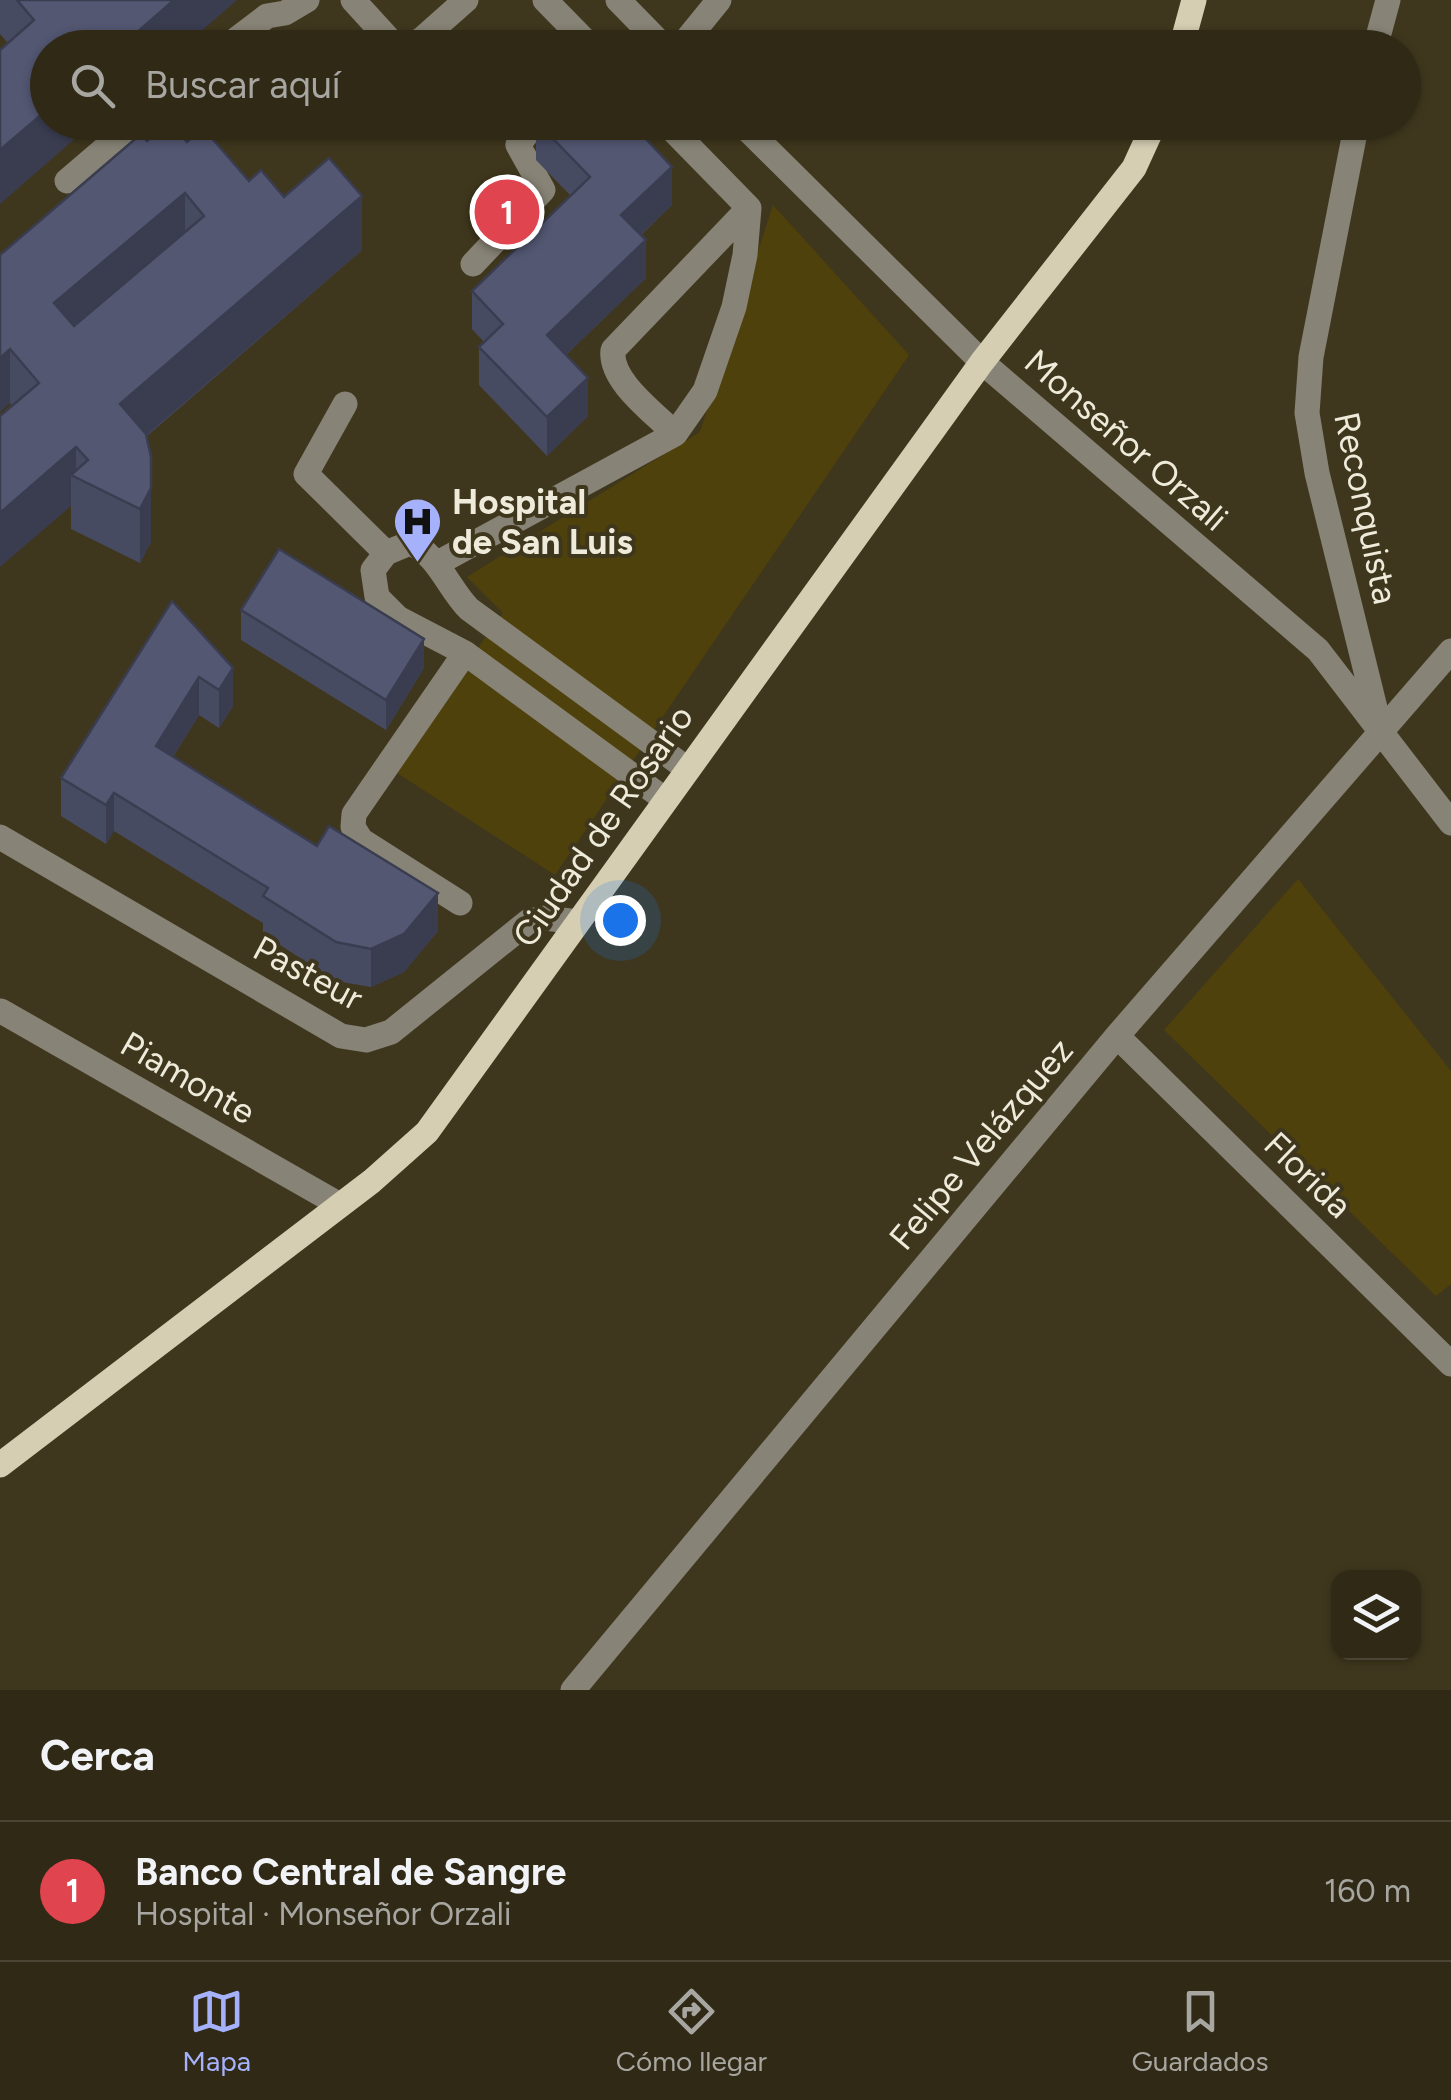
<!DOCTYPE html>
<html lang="es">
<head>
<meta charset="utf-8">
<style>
	body { margin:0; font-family:Figtree,sans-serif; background:#3b3523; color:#f1f3f6 }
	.controls { position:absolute; right:30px; bottom:30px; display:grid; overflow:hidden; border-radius:20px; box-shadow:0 2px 8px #0004 }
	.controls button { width:90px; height:90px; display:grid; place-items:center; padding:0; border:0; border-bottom:2px solid #4a4535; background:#2f2916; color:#f1f3f6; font:50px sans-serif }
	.you { position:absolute; left:620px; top:920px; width:35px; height:35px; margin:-25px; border:8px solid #fff; border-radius:50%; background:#1a73e8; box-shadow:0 0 0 15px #1a73e833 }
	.badge { display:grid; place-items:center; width:65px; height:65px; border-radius:50%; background:#a6b1fc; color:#fff; font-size:32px; font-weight:700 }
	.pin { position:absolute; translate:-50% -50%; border:5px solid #fff; box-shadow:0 2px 10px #0006 }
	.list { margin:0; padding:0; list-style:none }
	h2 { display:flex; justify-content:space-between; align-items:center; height:130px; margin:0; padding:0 40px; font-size:42px }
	h2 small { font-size:32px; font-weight:400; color:#a7a6a1 }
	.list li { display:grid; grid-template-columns:65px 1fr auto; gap:30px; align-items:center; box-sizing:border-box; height:140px; padding:0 40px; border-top:2px solid #4a4535 }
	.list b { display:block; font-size:38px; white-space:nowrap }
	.list p { margin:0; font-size:32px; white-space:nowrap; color:#a7a6a1 }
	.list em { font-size:32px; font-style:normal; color:#a7a6a1 }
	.icon { flex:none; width:55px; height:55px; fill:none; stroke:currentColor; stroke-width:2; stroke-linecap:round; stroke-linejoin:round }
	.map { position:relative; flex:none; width:1451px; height:1690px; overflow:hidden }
	.search { position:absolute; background:#2f2916; box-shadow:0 2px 8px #0004; left:30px; right:30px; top:30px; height:110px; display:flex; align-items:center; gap:25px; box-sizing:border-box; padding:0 35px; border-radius:55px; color:#a7a6a1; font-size:38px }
	.sheet { height:270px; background:#2f2916 }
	nav { display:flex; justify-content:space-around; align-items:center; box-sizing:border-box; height:140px; border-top:2px solid #4a4535; background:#2f2916; font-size:28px; color:#a7a6a1 }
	nav a { display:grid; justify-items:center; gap:5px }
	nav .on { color:#a6b1fc }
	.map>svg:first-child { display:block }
	.green { fill:#4f410c }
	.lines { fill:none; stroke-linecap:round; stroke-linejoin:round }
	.minor { stroke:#878376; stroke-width:25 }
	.major { stroke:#d5ceb3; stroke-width:25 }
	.wall { fill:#474b62 }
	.shaded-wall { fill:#3a3d50 }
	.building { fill:#535772; stroke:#3a3d50; stroke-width:2.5; fill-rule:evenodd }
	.labels { text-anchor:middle; stroke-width:8; stroke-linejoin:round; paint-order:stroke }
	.street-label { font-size:35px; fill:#efebdb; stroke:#3f371d }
	.poi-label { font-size:35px; font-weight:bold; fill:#efebdb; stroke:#3f371d; text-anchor:start }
</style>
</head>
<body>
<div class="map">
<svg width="1451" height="1690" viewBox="0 0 1451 1690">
	<rect width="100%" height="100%" fill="#3f371d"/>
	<path class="green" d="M773,205L909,355L555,875L391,769L503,613L467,577L700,432Z
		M1298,879L1451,1071V1284L1436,1296L1164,1030Z"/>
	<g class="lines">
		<path class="minor" d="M353,0L395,46H410L422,39L466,0
			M545,0L592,48
			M618,0L665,48
			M225,48L267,16L285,13L307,0
			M680,48L719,0
			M1375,48L1388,0
			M740,122L982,362L1318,650L1451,823
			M1357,122L1311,357L1307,413L1317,473L1378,720
			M67,181L136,122
			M473,264L543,190L518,145L536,122
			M345,404L306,474L386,553
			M675,434C655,413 609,381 613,350L749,208
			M436,564L675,434L705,391L734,307L745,255L749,208L665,122
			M663,798L465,653L398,618L377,597L373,570L386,553L410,543C438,554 448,588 469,609L686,768
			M0,837L341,1036L366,1040L391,1032L529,921L545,918L578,922
			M460,903L361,840L353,827L354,814L465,653
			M1,1011L340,1205
			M1117,1036L1451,1364
			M573,1690L1117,1036L1451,651"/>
		<path class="major" d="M1181,48L1194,0
			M0,1465L372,1181L427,1132L982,362L1134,168L1155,122"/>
	</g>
	<path class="wall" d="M0,0H237L8,43L0,34Z
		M536,122H630L672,205L641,235L646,278L566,355L588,416L547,456L479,385V347L484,342L472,329V291L571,196L536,160Z
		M147,141L187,142L249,181L284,197L362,250L147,436L151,542L140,563L71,529V506L10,403L0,255Z
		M172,601L233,706L219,728L199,715L173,757L438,931L404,972L371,987L336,981L263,934V923L114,831L106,844L61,816V778Z
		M241,610L424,668L386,730L241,640Z"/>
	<path class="shaded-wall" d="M174,0H237L182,48H119Z
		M48,109V122H94L0,204V150Z
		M672,167V205L621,253V215Z
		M185,193V247L54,357V303Z
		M362,196V250L120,458V404Z
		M646,240V278L547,373V335Z
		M10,349V403L0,412V358Z
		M588,378V416L547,456V417Z
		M76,447V478L71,475V506L0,567V513Z
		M151,457V542L140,563V509Z
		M424,639V668L386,730V700Z
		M233,668V706L219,728V690Z
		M199,677V715L156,784V746Z
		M114,793V831L106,844V805Z
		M438,893V931L404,972L371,987V949Z"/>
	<path class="building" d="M17,0H174L119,48H48V109L0,150V50L34,20Z
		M169,122L187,142L203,128L249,181L261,170L284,197L329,158L362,196L120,404L146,434L151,457V488L140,509L71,475L88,460L76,447L0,513V416L39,383L10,349L0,358V255L141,134L147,141ZM185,193L204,216L74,326L54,303Z
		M537,122H630L672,167L621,215L646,240L547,335L588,378L547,417L479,347L503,324L472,291L590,177Z
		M279,549L424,639L386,700L241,610Z
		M172,601L233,668L219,690L199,677L156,746L317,846L329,826L438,893L404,934L371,949L336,942L263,896L268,888L114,793L106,805L61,778Z"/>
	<defs>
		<symbol id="hospital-pin" viewBox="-11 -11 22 30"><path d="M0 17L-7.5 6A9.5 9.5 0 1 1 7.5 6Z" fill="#a6b1fc" stroke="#3f371d"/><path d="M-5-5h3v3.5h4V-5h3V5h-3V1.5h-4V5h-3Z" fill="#111"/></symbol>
	</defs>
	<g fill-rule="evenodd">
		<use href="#hospital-pin" x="390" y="494" width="55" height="75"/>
	</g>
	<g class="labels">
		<g class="street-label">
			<text transform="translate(1126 440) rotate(41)" y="12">Monseñor Orzali</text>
			<text transform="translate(1366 508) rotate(78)" y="12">Reconquista</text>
			<text transform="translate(603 826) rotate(-55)" y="12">Ciudad de Rosario</text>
			<text transform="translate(308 973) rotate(28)" y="12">Pasteur</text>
			<text transform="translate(188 1078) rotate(30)" y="12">Piamonte</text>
			<text transform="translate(981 1144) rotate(-50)" y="12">Felipe Velázquez</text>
			<text transform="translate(1308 1175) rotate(44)" y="12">Florida</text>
		</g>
		<g class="poi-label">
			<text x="452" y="514">Hospital<tspan x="452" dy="40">de San Luis</tspan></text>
		</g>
	</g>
</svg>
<div class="controls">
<button><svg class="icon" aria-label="layers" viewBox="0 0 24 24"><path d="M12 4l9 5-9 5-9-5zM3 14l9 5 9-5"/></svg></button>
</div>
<div class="you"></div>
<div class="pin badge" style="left:507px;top:212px;background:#e0444e">1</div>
<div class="search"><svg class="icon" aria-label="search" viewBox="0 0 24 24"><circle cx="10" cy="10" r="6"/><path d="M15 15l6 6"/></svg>Buscar aquí</div>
</div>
<section class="sheet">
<h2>Cerca<small></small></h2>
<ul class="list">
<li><span class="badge" style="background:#e0444e">1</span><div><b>Banco Central de Sangre</b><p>Hospital · Monseñor Orzali</p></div><em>160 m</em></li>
</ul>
</section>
<nav>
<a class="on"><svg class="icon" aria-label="map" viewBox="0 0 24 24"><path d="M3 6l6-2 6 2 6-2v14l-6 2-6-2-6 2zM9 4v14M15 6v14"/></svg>Mapa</a>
<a><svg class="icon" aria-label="directions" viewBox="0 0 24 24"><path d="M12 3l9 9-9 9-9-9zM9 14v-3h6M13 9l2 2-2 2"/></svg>Cómo llegar</a>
<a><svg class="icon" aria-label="saved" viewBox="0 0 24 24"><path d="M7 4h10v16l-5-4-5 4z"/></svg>Guardados</a>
</nav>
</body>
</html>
